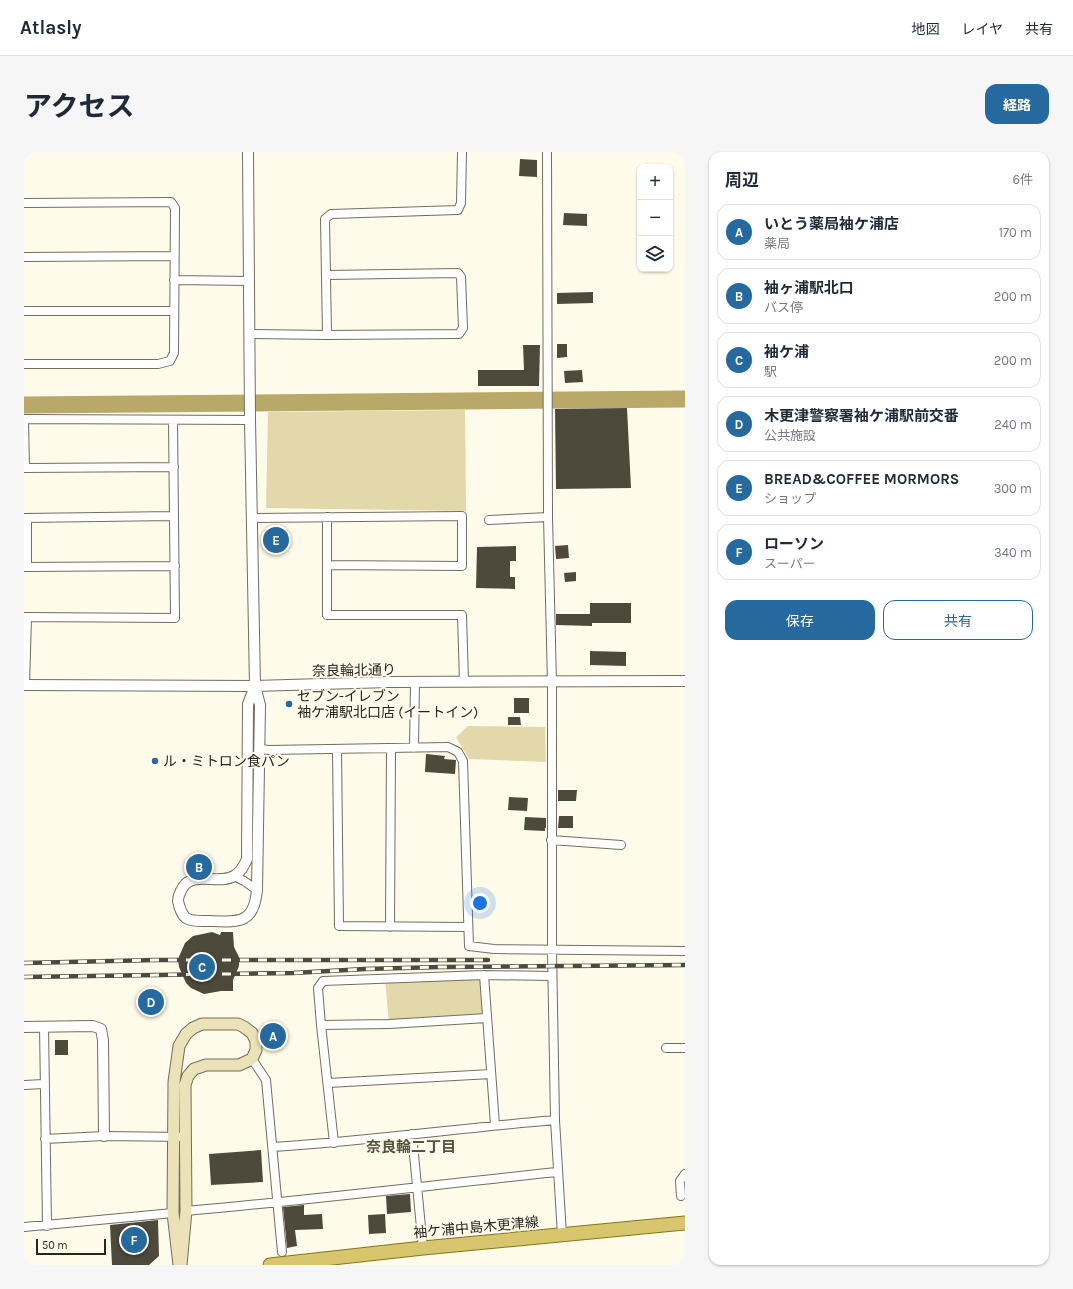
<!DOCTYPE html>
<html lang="ja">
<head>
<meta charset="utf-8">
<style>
	body { margin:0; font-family:Karla,"Noto Sans JP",sans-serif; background:#f6f6f7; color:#1f2937 }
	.controls { position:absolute; right:12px; top:12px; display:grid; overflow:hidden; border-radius:8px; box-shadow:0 1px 3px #0004 }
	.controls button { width:36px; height:36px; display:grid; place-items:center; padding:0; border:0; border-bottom:1px solid #e0e1e3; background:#fff; color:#1f2937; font:20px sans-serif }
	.scale { position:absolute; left:12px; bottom:10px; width:70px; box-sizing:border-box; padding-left:4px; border:2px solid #27251e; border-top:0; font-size:11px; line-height:14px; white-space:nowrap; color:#27251e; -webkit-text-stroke:3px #fefbeb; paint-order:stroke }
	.you { position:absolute; left:456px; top:751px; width:14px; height:14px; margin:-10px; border:3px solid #fff; border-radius:50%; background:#1a73e8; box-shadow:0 0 0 6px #1a73e833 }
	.badge { display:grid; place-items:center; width:26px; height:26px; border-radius:50%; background:#25699e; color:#fff; font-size:13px; font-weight:700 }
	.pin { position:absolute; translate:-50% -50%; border:2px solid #fff; box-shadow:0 1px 4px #0006 }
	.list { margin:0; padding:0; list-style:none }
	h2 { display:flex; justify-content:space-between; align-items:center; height:52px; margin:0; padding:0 16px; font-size:17px }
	h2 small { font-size:13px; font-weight:400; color:#747a83 }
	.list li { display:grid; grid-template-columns:26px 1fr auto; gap:12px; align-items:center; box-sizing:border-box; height:56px; margin:0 8px 8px; padding:0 8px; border:1px solid #e0e1e3; border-radius:12px }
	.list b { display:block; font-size:15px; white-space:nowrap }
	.list p { margin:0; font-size:13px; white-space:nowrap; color:#747a83 }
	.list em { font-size:13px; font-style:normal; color:#747a83 }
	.actions { display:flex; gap:8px; padding:12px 16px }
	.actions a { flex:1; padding:9px 0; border:1px solid #25699e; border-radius:12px; text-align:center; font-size:14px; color:#25699e }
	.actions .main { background:#25699e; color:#fff }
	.icon { flex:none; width:22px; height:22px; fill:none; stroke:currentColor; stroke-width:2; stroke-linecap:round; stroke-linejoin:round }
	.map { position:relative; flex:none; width:661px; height:1113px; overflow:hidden; border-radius:12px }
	header { display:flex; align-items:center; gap:24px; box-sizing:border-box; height:56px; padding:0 20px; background:#fff; border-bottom:1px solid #e0e1e3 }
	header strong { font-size:19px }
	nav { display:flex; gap:22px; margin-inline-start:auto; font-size:14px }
	.intro { display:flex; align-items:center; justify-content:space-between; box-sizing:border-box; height:96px; padding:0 24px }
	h1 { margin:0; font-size:28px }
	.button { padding:10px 18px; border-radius:12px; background:#25699e; color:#fff; font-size:14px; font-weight:700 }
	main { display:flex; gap:24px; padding:0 24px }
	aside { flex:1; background:#fff; border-radius:12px; box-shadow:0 1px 3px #0004 }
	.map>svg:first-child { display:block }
	.green { fill:#e3d8a9 }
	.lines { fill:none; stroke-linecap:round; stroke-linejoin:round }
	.river { stroke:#b8a968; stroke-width:17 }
	.building { fill:#4e4a3b }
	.minor-casing { stroke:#726e5e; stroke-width:10 }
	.tertiary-casing { stroke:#726e5e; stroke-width:12 }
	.secondary-casing { stroke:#726e5e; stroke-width:13 }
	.primary-casing { stroke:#887514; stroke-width:15 }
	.minor { stroke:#fff; stroke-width:8 }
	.tertiary { stroke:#fff; stroke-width:10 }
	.secondary { stroke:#ebe2b7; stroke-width:11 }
	.primary { stroke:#d7c66e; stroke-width:13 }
	.rail-casing { stroke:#4c4941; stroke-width:4.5 }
	.rail { stroke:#fefbeb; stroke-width:3; stroke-dasharray:9; stroke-linecap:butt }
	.poi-dot { fill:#25699e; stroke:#fefbeb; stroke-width:1.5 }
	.labels { text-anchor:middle; stroke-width:4; stroke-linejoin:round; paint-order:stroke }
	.street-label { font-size:14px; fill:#27251e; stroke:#fefbeb }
	.poi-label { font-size:14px; fill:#27251e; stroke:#fefbeb; text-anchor:start }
	.neighbourhood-label { font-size:15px; font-weight:bold; fill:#555242; stroke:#fefbeb }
</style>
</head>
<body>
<header>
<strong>Atlasly</strong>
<nav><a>地図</a><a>レイヤ</a><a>共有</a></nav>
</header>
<div class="intro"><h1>アクセス</h1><a class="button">経路</a></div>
<main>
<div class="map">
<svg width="661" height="1113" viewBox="0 0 661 1113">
	<rect width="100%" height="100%" fill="#fefbeb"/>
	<path class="green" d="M441,258L442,359L242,356L244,260Z
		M444,574L521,575L522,610L445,607L432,585Z
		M460,823L463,866L365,872L361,827Z"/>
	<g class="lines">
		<path class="river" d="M0,253L661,247"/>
	</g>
	<path class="building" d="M496,7L513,8V25L495,24Z
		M540,61L563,62V74L539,73Z
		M569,140V151L533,152V141Z
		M533,192H543V205L533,206Z
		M499,193H516L515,234H454V218H500Z
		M558,218L559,230L541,231L540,219Z
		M603,256L607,336L532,337L531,257Z
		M544,393L545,406L532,407L531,394Z
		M492,394V409H486V425H491V437L452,436L453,395Z
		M552,420V429L541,430L540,421Z
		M566,451H607V471H568V474L532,473V462H566Z
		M566,499L602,500V514L566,513Z
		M490,546H505V561H490Z
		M484,565H496L497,573H484Z
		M402,602L421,604L420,607L432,608L431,622L401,620Z
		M534,638H553L552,649H534Z
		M485,645L504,646L503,659L484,658Z
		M535,664H549V676H534Z
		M501,665L522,666V676H521V679L500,678Z
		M188,780L196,783L197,780H209L210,795L215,805V814L209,828V839H197L180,842L167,836L162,831L155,815L154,807L161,791L169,784Z
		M135,843V855H120L119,844Z
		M31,888H44V903H31Z
		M237,998L239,1030L187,1033L185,1002Z
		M386,1042L387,1060L363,1062L362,1044Z
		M280,1053V1063L298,1062L299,1077L271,1078L273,1094L263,1096L259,1055Z
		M361,1062L362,1081L345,1082L344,1063Z
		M134,1068L135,1104L125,1113H88L86,1073Z"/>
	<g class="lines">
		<defs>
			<path id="minor" d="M523,0L524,365L528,531V798L531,968L538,1083
				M0,51L147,50L151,56L150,201L146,209L134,212H0
				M0,105L150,104
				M150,128L225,129
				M0,159H150
				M225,182L303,183L435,182L439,176L437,125L434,121L302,123
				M303,183L301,67L307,62L434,58L437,51L438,0
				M0,316L150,315
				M1,316L0,267L226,268
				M303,365V463H438L440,530
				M0,366L150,364
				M228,366L438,364V414L303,413
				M465,368L524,365
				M0,415L151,414
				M3,415V366
				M0,465L151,466L149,268
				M1,533L3,465
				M390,596L391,530
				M236,597L245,598L424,595L434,600L439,609L445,794L470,797L661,799
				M313,597L315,774L444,775
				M527,688L597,693
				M210,724L220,729L233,738
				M366,775L367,596
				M460,823L471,973
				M297,873L365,872L463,866
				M20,874L23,1074
				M642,896H661
				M228,907L242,928L258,1100
				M304,931L467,922
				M0,933L20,932
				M388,982L399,1096
				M21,987L80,984L161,985
				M310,991L297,873L294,836L299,829L460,823L528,824
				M249,995C343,989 437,976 531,968
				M657,1044L656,1029L661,1022
				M162,1059C286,1048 409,1033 533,1020
				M0,1075L149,1061"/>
			<path id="tertiary" d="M224,0L226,268L231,534L236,553L233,738C230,772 215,770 186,769C179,769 168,770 162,766C158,763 155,754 154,749C154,744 156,740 159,735C170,719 195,733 210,724C217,720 220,714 223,707L224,552L231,534
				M0,533L231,534L365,530L661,529
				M0,875L69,874L77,877L79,888L80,984"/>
			<path id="secondary" d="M155,1113L149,1061L150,930L155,894L162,882L169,876L178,872H214L220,875L228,881L232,889V898L228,907L215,913H182L170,917L164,924L161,933L162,1059L157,1113"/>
			<path id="primary" d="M246,1113L399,1096L661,1071"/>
		</defs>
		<use href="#minor" class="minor-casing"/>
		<use href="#tertiary" class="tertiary-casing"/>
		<use href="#secondary" class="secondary-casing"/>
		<use href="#primary" class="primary-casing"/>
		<use href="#minor" class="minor"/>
		<use href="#tertiary" class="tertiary"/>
		<use href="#secondary" class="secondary"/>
		<use href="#primary" class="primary"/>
		<defs>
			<path id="rail" d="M0,811L132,808H464
				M0,825L269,821L341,817L417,815L661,813"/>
		</defs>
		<use href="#rail" class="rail-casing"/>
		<use href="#rail" class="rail"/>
	</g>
	<g class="poi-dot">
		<circle cx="265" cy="552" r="4"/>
		<circle cx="131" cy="609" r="4"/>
	</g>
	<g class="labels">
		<g class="street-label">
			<text transform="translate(330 518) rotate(-1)" y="5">奈良輪北通り</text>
			<text transform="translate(452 1075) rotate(-5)" y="5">袖ケ浦中島木更津線</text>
		</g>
		<g class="poi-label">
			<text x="273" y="549">セブン-イレブン<tspan x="273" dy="16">袖ケ浦駅北口店 (イートイン)</tspan></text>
			<text x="139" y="614">ル・ミトロン食パン</text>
		</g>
		<g class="neighbourhood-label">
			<text x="387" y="1000">奈良輪二丁目</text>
		</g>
	</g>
</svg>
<div class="controls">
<button>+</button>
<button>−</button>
<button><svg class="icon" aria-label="layers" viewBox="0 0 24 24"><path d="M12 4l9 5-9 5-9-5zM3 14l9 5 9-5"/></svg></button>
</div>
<div class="scale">50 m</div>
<div class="you"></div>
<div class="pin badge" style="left:249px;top:884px">A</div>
<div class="pin badge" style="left:175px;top:715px">B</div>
<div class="pin badge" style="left:178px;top:815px">C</div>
<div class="pin badge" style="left:127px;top:850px">D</div>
<div class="pin badge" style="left:252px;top:388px">E</div>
<div class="pin badge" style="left:110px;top:1088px">F</div>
</div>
<aside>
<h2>周辺<small>6件</small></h2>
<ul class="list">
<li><span class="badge">A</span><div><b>いとう薬局袖ケ浦店</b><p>薬局</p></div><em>170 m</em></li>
<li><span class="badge">B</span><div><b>袖ヶ浦駅北口</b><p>バス停</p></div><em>200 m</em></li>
<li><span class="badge">C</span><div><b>袖ケ浦</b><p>駅</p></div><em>200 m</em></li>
<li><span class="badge">D</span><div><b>木更津警察署袖ケ浦駅前交番</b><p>公共施設</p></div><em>240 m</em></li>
<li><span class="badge">E</span><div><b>BREAD&amp;COFFEE MORMORS</b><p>ショップ</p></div><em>300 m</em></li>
<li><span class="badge">F</span><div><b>ローソン</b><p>スーパー</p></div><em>340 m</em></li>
</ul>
<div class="actions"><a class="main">保存</a><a>共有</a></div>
</aside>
</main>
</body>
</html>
